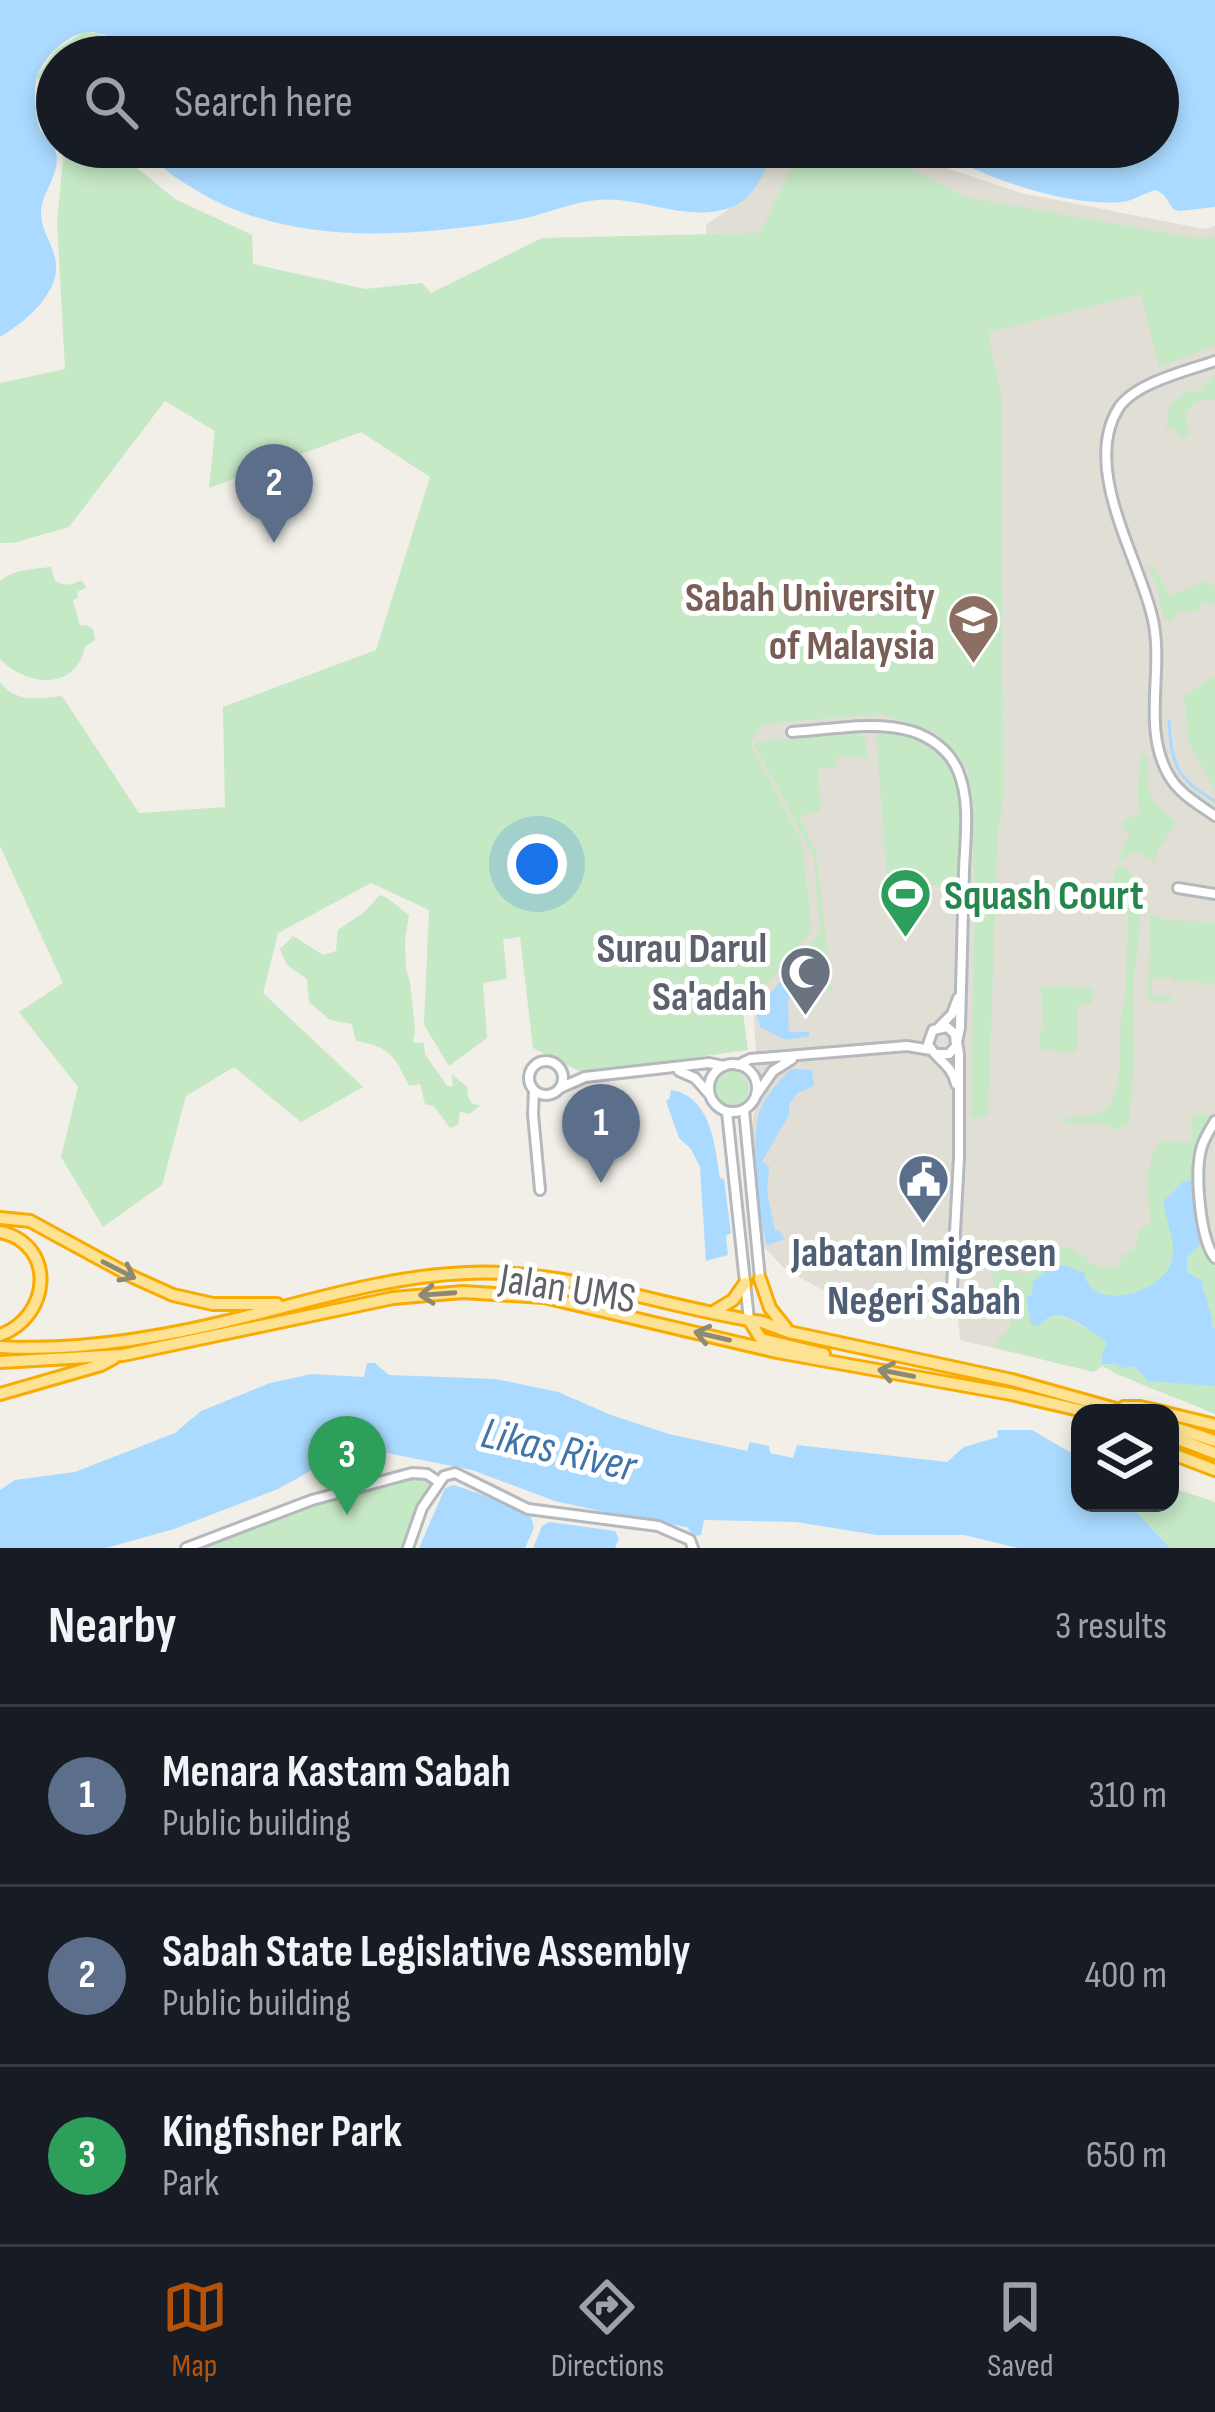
<!DOCTYPE html>
<html lang="en">
<head>
<meta charset="utf-8">
<style>
	body { margin:0; font-family:"Sofia Sans Condensed",sans-serif; background:#242831; color:#f1f3f6 }
	.controls { position:absolute; right:36px; bottom:36px; display:grid; overflow:hidden; border-radius:24px; box-shadow:0 6px 18px #0003 }
	.controls button { width:108px; height:108px; display:grid; place-items:center; padding:0; border:0; border-bottom:3px solid #363941; background:#171b24; color:#f1f3f6; font:60px sans-serif }
	.you { position:absolute; left:537px; top:864px; width:42px; height:42px; margin:-30px; border:9px solid #fff; border-radius:50%; background:#1a73e8; box-shadow:0 0 0 18px #1a73e833 }
	.badge { display:grid; place-items:center; width:78px; height:78px; border-radius:50%; background:#b45309; color:#fff; font-size:39px; font-weight:700 }
	.pin { position:absolute; translate:-50% -99px; filter:drop-shadow(0 3px 6px #0008) }
	.pin::after { content:''; position:absolute; top:63px; width:42px; height:36px; background:inherit; clip-path:polygon(0 0,100% 0,50% 100%) }
	.list { margin:0; padding:0; list-style:none }
	h2 { display:flex; justify-content:space-between; align-items:center; height:156px; margin:0; padding:0 48px; font-size:51px }
	h2 small { font-size:39px; font-weight:400; color:#9ea1a6 }
	.list li { display:grid; grid-template-columns:78px 1fr auto; gap:36px; align-items:center; box-sizing:border-box; height:180px; padding:0 48px; border-top:3px solid #363941 }
	.list b { display:block; font-size:45px; white-space:nowrap }
	.list p { margin:0; font-size:39px; white-space:nowrap; color:#9ea1a6 }
	.list em { font-size:39px; font-style:normal; color:#9ea1a6 }
	.icon { flex:none; width:66px; height:66px; fill:none; stroke:currentColor; stroke-width:2; stroke-linecap:round; stroke-linejoin:round }
	.map { position:relative; flex:none; width:1215px; height:1548px; overflow:hidden }
	.search { position:absolute; background:#171b24; box-shadow:0 6px 18px #0003; left:36px; right:36px; top:36px; height:132px; display:flex; align-items:center; gap:30px; box-sizing:border-box; padding:0 42px; border-radius:66px; color:#9ea1a6; font-size:45px }
	.sheet { height:696px; background:#171b24 }
	nav { display:flex; justify-content:space-around; align-items:center; box-sizing:border-box; height:168px; border-top:3px solid #363941; background:#171b24; font-size:33px; color:#9ea1a6 }
	nav a { display:grid; justify-items:center; gap:6px }
	nav .on { color:#b45309 }
	.map>svg:first-child { display:block }
	.education { fill:#e1ded6 }
	.green { fill:#c5e8c5 }
	.water { fill:#aadaff }
	.lines { fill:none; stroke-linecap:round; stroke-linejoin:round }
	.stream { stroke:#aadaff; stroke-width:3 }
	.minor-casing { stroke:#b5b8bc; stroke-width:14 }
	.highway-casing { stroke:#f9ab00; stroke-width:16 }
	.minor { stroke:#fff; stroke-width:8 }
	.highway { stroke:#fde293; stroke-width:10 }
	.oneway { stroke:#8e8975 }
	.labels { text-anchor:middle; stroke-width:10; stroke-linejoin:round; paint-order:stroke }
	.education-label { font-size:42px; font-weight:bold; fill:#785e54; stroke:#fff; text-anchor:end }
	.leisure-label { font-size:42px; font-weight:bold; fill:#27864d; stroke:#fff; text-anchor:start }
	.worship-label { font-size:42px; font-weight:bold; fill:#5b616d; stroke:#fff; text-anchor:end }
	.service-label { font-size:42px; font-weight:bold; fill:#4e5e75; stroke:#fff }
	.street-label { font-size:42px; fill:#5f6368; stroke:#fff }
	.water-label { font-size:45px; font-style:italic; fill:#4174aa; stroke:#fff }
</style>
</head>
<body>
<div class="map">
<svg width="1215" height="1548" viewBox="0 0 1215 1548">
	<rect width="100%" height="100%" fill="#f1efe8"/>
	<path class="education" d="M776,147H929V162L1021,193L1204,229L1215,226V1414L1140,1382L1115,1374L1106,1366H1102L1094,1372L960,1340L958,1316L866,1305L828,1293L785,1269L764,1247L756,1198L752,1136L753,1116L759,1102L706,225L750,194Z"/>
	<path class="green" d="M84,32C104,32 125,44 140,57H57V136L50,108L37,76L56,50Z
		M60,147H135L132,164L175,199L252,235L253,264L365,289L422,283L431,293L542,238L760,233L801,147H911V168L965,197L1201,239L1215,236V346L1159,367L1141,294L988,333L1002,400L1003,803L998,827L988,1116L971,1118L975,886L968,769L938,733L883,714L763,724L750,743L802,842L812,930L743,1012L748,1050L583,1073L533,1048L520,937L503,939L507,979L483,983L487,1038L449,1066L424,1025L429,910L371,883L278,933L263,993L363,1087L301,1122L234,1067L186,1096L162,1185L103,1227L61,1157L78,1087L19,1012L63,983L0,846V682C17,704 38,698 62,696L139,813L225,807L223,707L376,650L430,477L361,432L209,488L215,431L165,401L69,527L13,543H0V383L65,369L57,222L63,159Z
		M1215,374V400C1199,399 1193,401 1185,415L1189,436L1181,437L1172,427L1166,430L1169,407L1188,390L1196,393Z
		M1147,565L1153,566L1170,596L1202,582L1215,586V604L1202,601L1199,611L1176,613L1171,622L1163,617L1157,587Z
		M51,567L55,581C66,587 71,585 82,580L86,588L77,592L78,598L73,600L80,626L86,625L93,629L95,640L85,647C75,692 26,686 0,659V581C14,569 34,569 51,567Z
		M1215,676V791L1189,743L1184,696Z
		M883,730C979,749 963,798 962,878L958,883L888,889L876,735Z
		M857,733L865,738L867,757L837,758L835,768L818,769L820,811L799,816L816,852L832,992L826,990L819,968L799,957L820,932L814,857L753,742Z
		M1141,755L1148,756C1146,795 1148,797 1177,824L1157,851L1156,863L1137,851L1117,863L1129,834L1121,822L1141,813L1137,800Z
		M1120,866L1127,868L1139,888L1142,905L1134,977V1077C1129,1093 1133,1110 1127,1125L1117,1129L1103,1124L1078,1125L1072,1121L1063,1124L1064,1118C1077,1115 1091,1119 1102,1112C1130,1093 1114,1026 1125,999L1128,916L1123,905L1116,910L1103,909V900L1113,887L1114,870Z
		M380,895L387,898L409,915L405,941L406,969L410,982L415,1030L413,1042L424,1043L425,1054L447,1086H453L452,1074L468,1088L467,1094L472,1104L480,1105L470,1114L460,1112L458,1125L450,1128L434,1106L425,1104L420,1084L409,1086C395,1056 389,1046 356,1041L352,1024L330,1020L309,1002L307,979L287,965L280,949L293,936L323,955L336,951L338,930L363,913Z
		M1150,914L1164,920L1215,922V983L1174,982L1172,978H1157L1151,981L1152,993L1156,996H1171V1002H1148Z
		M1041,986L1092,987V1004L1078,1005L1077,1052L1039,1050L1040,1030H1043Z
		M713 1088a18 18 0 1 1 36 0a18 18 0 1 1-36 0Z
		M1196,1113L1210,1114L1214,1121L1202,1154L1208,1246L1215,1257V1330L1211,1324L1213,1321L1201,1280L1187,1272V1256L1191,1252L1196,1183L1190,1180L1174,1189L1164,1201C1170,1223 1179,1246 1168,1268C1155,1295 1091,1313 1084,1272L1080,1273L1034,1290L1032,1296L1039,1325L1057,1315L1102,1336L1107,1343V1365L1116,1364L1121,1368L1134,1366L1142,1377L1175,1383L1212,1384L1215,1386V1414C1178,1398 1136,1384 1102,1366L1094,1372L993,1347L1010,1327L1011,1306L994,1289L992,1269C1005,1268 1017,1274 1029,1273L1034,1262L1045,1257L1046,1246L1073,1248L1074,1254H1082C1093,1268 1101,1269 1118,1266L1123,1255L1136,1247L1138,1232L1151,1222C1147,1197 1144,1163 1160,1141L1192,1142V1117Z
		M412,1473L427,1474L439,1482L422,1508L408,1548H186L312,1500Z
		M1170,1487L1215,1502V1548H1170L1128,1503H1170Z"/>
	<path class="water" d="M0,0H1215V207L1180,211L1173,209L1164,195L1156,190C1144,193 1134,201 1121,202C1068,207 978,177 934,147H1158V57H140C128,46 108,33 91,32C70,31 43,57 37,77C33,89 35,110 38,123C40,136 54,140 56,153C61,175 40,193 41,215C42,237 61,252 55,277C48,303 22,324 0,337Z
		M146,147H776C765,167 757,196 734,206C689,225 643,196 598,200C570,202 544,215 517,220C407,237 284,249 186,184C169,173 156,164 146,147Z
		M799,962L817,972L823,994L820,998L788,999L789,1032H809V1036L786,1040L760,1027L756,1012L795,963Z
		M791,1069L812,1070L814,1086L798,1093L789,1104V1115L762,1162L769,1166L767,1191L775,1231L779,1230L785,1239L767,1245C758,1216 749,1135 761,1108C768,1093 780,1080 791,1069Z
		M671,1090C711,1096 715,1145 720,1178L724,1179L731,1233L726,1236L728,1255L706,1261L700,1167L691,1149L679,1138L666,1101L670,1098Z
		M1190,1180L1196,1183L1204,1242L1187,1256V1272L1201,1280L1213,1322L1211,1324L1215,1330V1386L1148,1381L1134,1366L1121,1368L1116,1364H1102V1356L1107,1343C1099,1335 1070,1315 1058,1315C1050,1315 1044,1321 1039,1326L1031,1324L1026,1297L1032,1295L1033,1282C1049,1269 1060,1258 1079,1272H1084C1090,1313 1156,1294 1169,1267C1180,1243 1165,1225 1164,1201L1183,1182Z
		M367,1363H375L389,1375L496,1379L558,1392L611,1415L669,1434L747,1451L750,1442L769,1446L770,1453L793,1458L797,1445L947,1462L964,1447L998,1437L997,1430H1032L1080,1458V1503H1128L1170,1548H1018L964,1535H877L796,1522L704,1520L701,1535L694,1536L687,1527L632,1518L555,1501L472,1470L387,1453L332,1459L278,1489L174,1529L106,1548H0V1490L15,1480L75,1472L175,1433L201,1411L270,1383L312,1374L364,1377Z
		M454,1485L486,1496L531,1517L534,1528L525,1548H419L445,1488Z
		M550,1522L615,1531L619,1539L615,1548H533L542,1526Z"/>
	<g class="lines">
		<path class="stream" d="M1169,721C1171,764 1177,780 1215,801"/>
		<defs>
			<path id="minor" d="M1215,361C1187,371 1134,383 1118,409C1081,469 1141,562 1153,620C1164,670 1142,727 1168,774C1179,794 1197,803 1215,816
				M792,732C829,730 874,720 911,731C931,737 950,751 958,771C971,802 965,839 964,871C963,924 961,976 960,1028L957,1042L959,1054V1157L951,1307
				M1178,888L1215,894
				M940,1026L952,1014L958,998
				M936,1054H949L956,1046L955,1034L947,1027L933,1030L928,1044C936,1060 952,1064 956,1084
				M529 1078a17 17 0 1 1 34 0a17 17 0 1 1-34 0Z
				M709 1088a24 24 0 1 1 48 0a24 24 0 1 1-48 0Z
				M738,1065L750,1059L907,1046L931,1050
				M679,1071L695,1078L709,1094
				M560,1088L585,1077L709,1063L724,1066
				M534,1091L533,1114L540,1190
				M757,1094L773,1071L792,1059
				M744,1110L760,1279
				M727,1112L749,1320
				M1215,1121C1210,1129 1205,1137 1202,1146C1194,1171 1200,1239 1215,1258
				M186,1548L312,1500L412,1473L427,1474L439,1482
				M408,1548L422,1508L444,1476L455,1473L528,1509L658,1526L690,1540L693,1548"/>
			<path id="highway" d="M0,1218L30,1221L133,1277L173,1295L213,1304H277
				M0,1232C57,1244 51,1317 0,1335
				M760,1279L770,1308L786,1328
				M713,1312L733,1300L745,1283
				M749,1320L761,1339L824,1354
				M0,1347C84,1352 171,1336 252,1315C323,1297 393,1276 466,1273C565,1268 665,1308 762,1322L789,1332L1012,1380L1130,1413
				M0,1362L123,1355L393,1298L463,1292L544,1297L777,1352L1011,1394L1092,1413
				M0,1394L101,1365L114,1358
				M1124,1407H1140L1167,1413
				M1170,1414L1215,1425
				M1170,1426L1215,1441
				M1170,1436L1215,1453
				M1170,1453L1215,1470"/>
		</defs>
		<use href="#minor" class="minor-casing"/>
		<use href="#highway" class="highway-casing"/>
		<use href="#minor" class="minor"/>
		<use href="#highway" class="highway"/>
	</g>
	<defs><path id="oneway-shaft" d="M-6 0H5M1.5-3L5.5 0L1.5 3" fill="none" stroke-width="1.6" stroke-linecap="round" stroke-linejoin="round" transform="scale(3)"/></defs>
	<g class="oneway">
		<use href="#oneway-shaft" transform="translate(119 1270) rotate(27)"/>
		<use href="#oneway-shaft" transform="translate(437 1294) rotate(176)"/>
		<use href="#oneway-shaft" transform="translate(712 1336) rotate(-167)"/>
		<use href="#oneway-shaft" transform="translate(896 1373) rotate(-169)"/>
	</g>
	<defs>
		<symbol id="university-pin" viewBox="-11 -11 22 30"><path d="M0 17L-7.5 6A9.5 9.5 0 1 1 7.5 6Z" fill="#8d6e63" stroke="#fff"/><path d="M0-5L7-2L0 1L-7-2ZM-4 1L0 2.5L4 1V4Q0 6-4 4Z" fill="#fff"/></symbol>
		<symbol id="stadium-pin" viewBox="-11 -11 22 30"><path d="M0 17L-7.5 6A9.5 9.5 0 1 1 7.5 6Z" fill="#2e9e5b" stroke="#fff"/><path d="M0-5a6.5 5 0 1 0 0 10a6.5 5 0 1 0 0-10ZM-3.5-1.8h7v3.6h-7Z" fill="#fff"/></symbol>
		<symbol id="mosque-pin" viewBox="-11 -11 22 30"><path d="M0 17L-7.5 6A9.5 9.5 0 1 1 7.5 6Z" fill="#6b7280" stroke="#fff"/><path d="M3.5-4.9A6 6 0 1 0 3.5 4.9A5 5 0 1 1 3.5-4.9Z" fill="#fff"/></symbol>
		<symbol id="civic-pin" viewBox="-11 -11 22 30"><path d="M0 17L-7.5 6A9.5 9.5 0 1 1 7.5 6Z" fill="#5c6f8a" stroke="#fff"/><path d="M-.6-6.5H3V-4.5H.6V-3L4-1V1h2V6H-6V1h2V-1L-.6-3ZM-1.2 2.5V6h2.4V2.5Z" fill="#fff"/></symbol>
	</defs>
	<g fill-rule="evenodd">
		<use href="#university-pin" x="944" y="590" width="59" height="81"/>
		<use href="#stadium-pin" x="876" y="864" width="59" height="81"/>
		<use href="#mosque-pin" x="776" y="942" width="59" height="81"/>
		<use href="#civic-pin" x="894" y="1150" width="59" height="81"/>
	</g>
	<g class="labels">
		<g class="education-label">
			<text x="935" y="611">Sabah University<tspan x="935" dy="48">of Malaysia</tspan></text>
		</g>
		<g class="leisure-label">
			<text x="944" y="909">Squash Court</text>
		</g>
		<g class="worship-label">
			<text x="767" y="962">Surau Darul<tspan x="767" dy="48">Sa'adah</tspan></text>
		</g>
		<g class="service-label">
			<text x="924" y="1266">Jabatan Imigresen<tspan x="924" dy="48">Negeri Sabah</tspan></text>
		</g>
		<g class="street-label">
			<text transform="translate(568 1287) rotate(9)" y="15">Jalan UMS</text>
		</g>
		<g class="water-label">
			<text transform="translate(559 1448) rotate(13)" y="16">Likas River</text>
		</g>
	</g>
</svg>
<div class="controls">
<button><svg class="icon" aria-label="layers" viewBox="0 0 24 24"><path d="M12 4l9 5-9 5-9-5zM3 14l9 5 9-5"/></svg></button>
</div>
<div class="you"></div>
<div class="pin badge" style="left:601px;top:1183px;background:#5c6f8a">1</div>
<div class="pin badge" style="left:274px;top:543px;background:#5c6f8a">2</div>
<div class="pin badge" style="left:347px;top:1515px;background:#2e9e5b">3</div>
<div class="search"><svg class="icon" aria-label="search" viewBox="0 0 24 24"><circle cx="10" cy="10" r="6"/><path d="M15 15l6 6"/></svg>Search here</div>
</div>
<section class="sheet">
<h2>Nearby<small>3 results</small></h2>
<ul class="list">
<li><span class="badge" style="background:#5c6f8a">1</span><div><b>Menara Kastam Sabah</b><p>Public building</p></div><em>310 m</em></li>
<li><span class="badge" style="background:#5c6f8a">2</span><div><b>Sabah State Legislative Assembly</b><p>Public building</p></div><em>400 m</em></li>
<li><span class="badge" style="background:#2e9e5b">3</span><div><b>Kingfisher Park</b><p>Park</p></div><em>650 m</em></li>
</ul>
</section>
<nav>
<a class="on"><svg class="icon" aria-label="map" viewBox="0 0 24 24"><path d="M3 6l6-2 6 2 6-2v14l-6 2-6-2-6 2zM9 4v14M15 6v14"/></svg>Map</a>
<a><svg class="icon" aria-label="directions" viewBox="0 0 24 24"><path d="M12 3l9 9-9 9-9-9zM9 14v-3h6M13 9l2 2-2 2"/></svg>Directions</a>
<a><svg class="icon" aria-label="saved" viewBox="0 0 24 24"><path d="M7 4h10v16l-5-4-5 4z"/></svg>Saved</a>
</nav>
</body>
</html>
